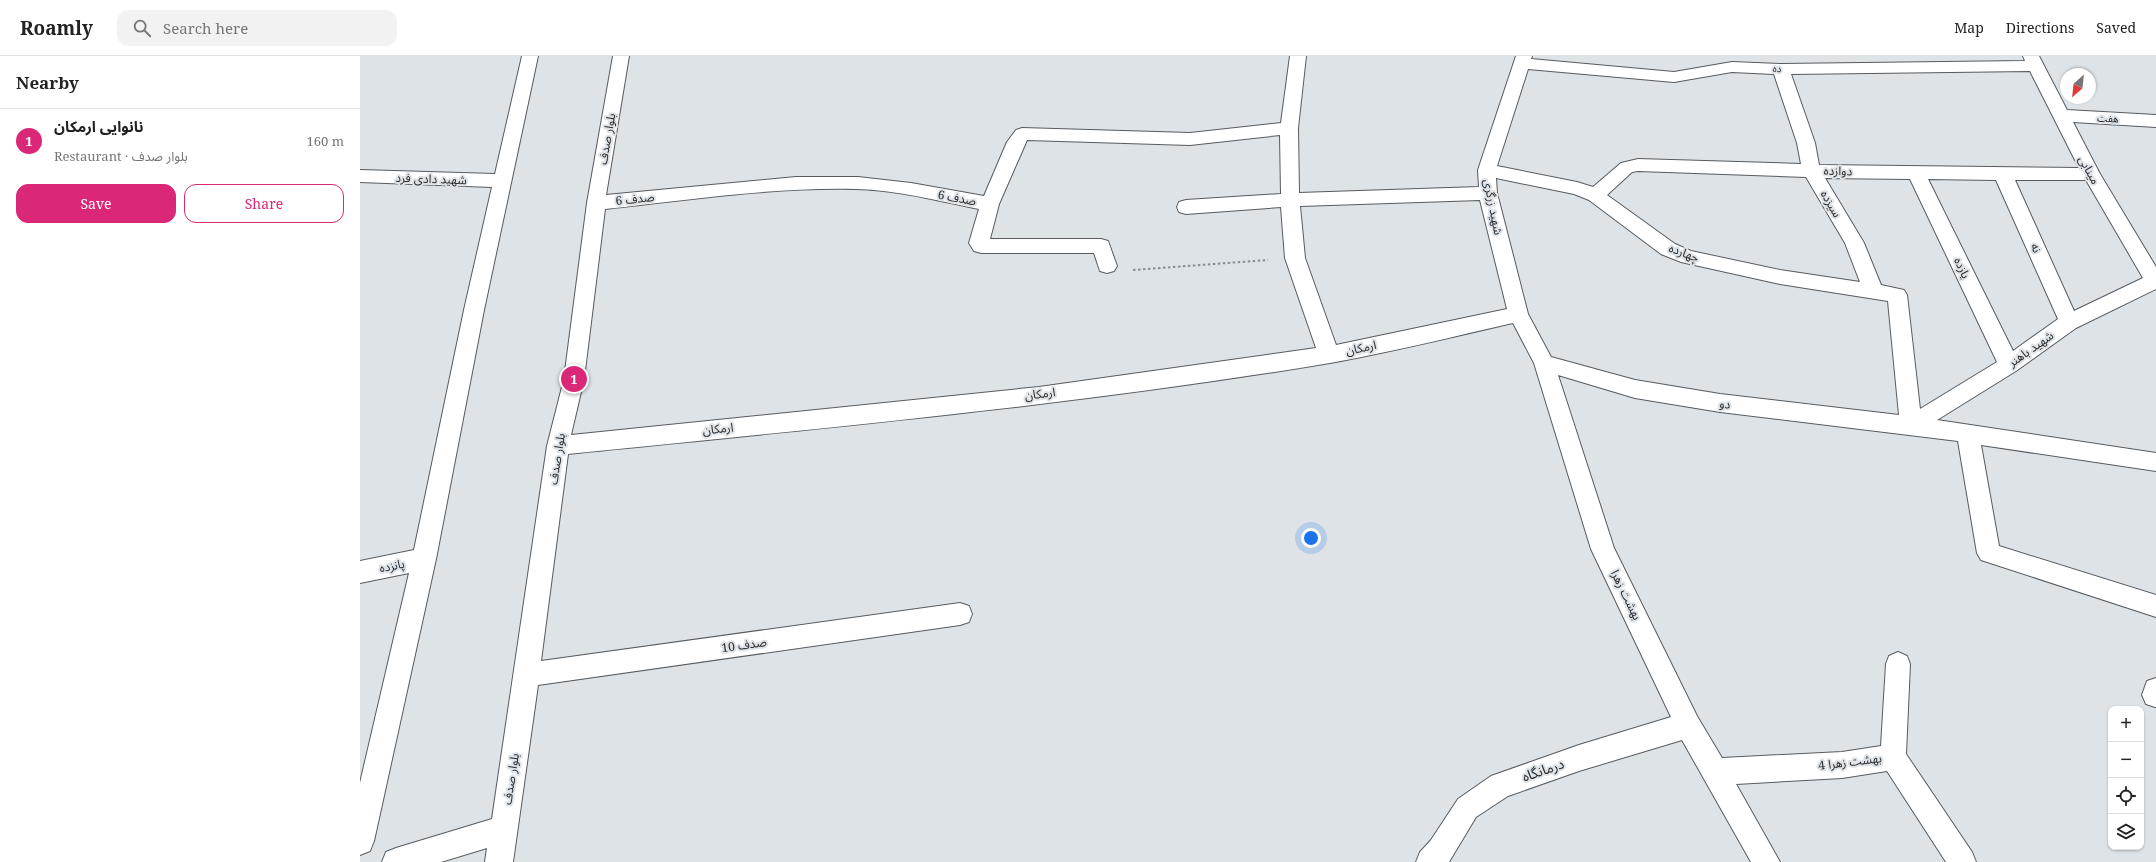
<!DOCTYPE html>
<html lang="en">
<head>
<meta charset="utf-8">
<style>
	body { margin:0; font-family:"Noto Serif","Noto Sans Arabic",serif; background:#f2f2f2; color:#222 }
	.controls { position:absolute; right:12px; bottom:12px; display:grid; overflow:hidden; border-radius:8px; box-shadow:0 1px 3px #0004 }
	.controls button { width:36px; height:36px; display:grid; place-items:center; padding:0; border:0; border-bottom:1px solid #e0e0e0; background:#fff; color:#222; font:20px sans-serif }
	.compass { position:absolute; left:1700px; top:12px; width:36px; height:36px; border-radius:50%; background:#fff; box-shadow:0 1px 3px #0004; rotate:207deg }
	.you { position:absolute; left:951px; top:482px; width:14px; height:14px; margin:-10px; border:3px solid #fff; border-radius:50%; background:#1a73e8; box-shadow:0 0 0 6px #1a73e833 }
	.badge { display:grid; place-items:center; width:26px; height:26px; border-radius:50%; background:#db2777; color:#fff; font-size:13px; font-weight:700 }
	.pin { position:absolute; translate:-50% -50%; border:2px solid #fff; box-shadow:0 1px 4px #0006 }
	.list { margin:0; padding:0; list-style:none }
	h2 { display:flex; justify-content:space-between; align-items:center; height:52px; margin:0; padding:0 16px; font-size:17px }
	h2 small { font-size:13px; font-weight:400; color:#767676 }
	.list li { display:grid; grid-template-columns:26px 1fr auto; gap:12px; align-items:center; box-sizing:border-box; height:64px; padding:0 16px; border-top:1px solid #e0e0e0 }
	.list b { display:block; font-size:15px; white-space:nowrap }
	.list p { margin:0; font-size:13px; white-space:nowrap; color:#767676 }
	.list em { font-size:13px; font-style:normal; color:#767676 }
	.actions { display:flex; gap:8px; padding:12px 16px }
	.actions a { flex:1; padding:9px 0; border:1px solid #db2777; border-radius:12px; text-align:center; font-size:14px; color:#db2777 }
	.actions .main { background:#db2777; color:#fff }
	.icon { flex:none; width:22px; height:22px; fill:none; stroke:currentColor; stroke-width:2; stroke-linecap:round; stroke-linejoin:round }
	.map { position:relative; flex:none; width:1796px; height:806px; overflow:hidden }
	header { display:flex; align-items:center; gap:24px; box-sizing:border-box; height:56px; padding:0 20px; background:#fff; border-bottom:1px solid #e0e0e0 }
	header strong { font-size:19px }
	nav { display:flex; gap:22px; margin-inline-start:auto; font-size:14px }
	.search { width:280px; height:36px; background:#f2f2f2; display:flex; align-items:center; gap:10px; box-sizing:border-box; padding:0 14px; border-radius:12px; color:#767676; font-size:15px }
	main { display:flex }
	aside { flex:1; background:#fff }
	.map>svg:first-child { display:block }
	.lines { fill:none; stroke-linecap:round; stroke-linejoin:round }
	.minor-casing { stroke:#575b5f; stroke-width:2 }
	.path { stroke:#888c8f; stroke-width:2; stroke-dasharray:2.5 2.5; stroke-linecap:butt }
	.minor { fill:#fff; fill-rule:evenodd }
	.labels { text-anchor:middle; stroke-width:4; stroke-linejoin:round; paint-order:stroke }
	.far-street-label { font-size:10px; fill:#292b2d; stroke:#dee3e8 }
	.street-label { font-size:12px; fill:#292b2d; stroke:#dee3e8 }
	.near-street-label { font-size:14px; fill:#292b2d; stroke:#dee3e8 }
</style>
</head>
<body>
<header>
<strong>Roamly</strong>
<div class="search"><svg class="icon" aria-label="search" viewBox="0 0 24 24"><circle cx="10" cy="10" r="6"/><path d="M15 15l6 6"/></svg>Search here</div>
<nav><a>Map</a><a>Directions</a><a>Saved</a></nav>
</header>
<main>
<aside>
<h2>Nearby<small></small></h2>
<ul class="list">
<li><span class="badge">1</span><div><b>نانوایی ارمکان</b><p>Restaurant · بلوار صدف</p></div><em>160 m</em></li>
</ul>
<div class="actions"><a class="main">Save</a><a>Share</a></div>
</aside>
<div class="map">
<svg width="1796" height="806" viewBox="0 0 1796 806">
	<rect width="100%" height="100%" fill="#dee3e8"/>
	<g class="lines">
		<defs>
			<path id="minor" d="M162,0H178L124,254L76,503L14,785L10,795L0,799V727L49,517L0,527V505L54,494L104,254L132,131L0,126V114L135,118Z
				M253,0H269L246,139L436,121H498L551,127L624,140L647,86L656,74L662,72L830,77L921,67L930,0H946L938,72L939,137L1119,131L1118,114L1156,0H1172L1171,3L1314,16L1372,6L1421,8L1665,5L1663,0H1679L1707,54L1796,59V71L1713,66L1740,118L1796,211V233L1716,272L1656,315L1577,364L1796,397V415L1621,389L1639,490L1796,539V561L1621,504L1617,497L1598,385L1360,356L1275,342L1198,319L1254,492L1337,660L1362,702L1482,696L1521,690L1526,608L1529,600L1538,596L1547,600L1550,608L1546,698L1612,796L1616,806H1586L1527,715L1482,722L1376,728L1420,806H1391L1322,684L1219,715L1148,740L1116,761L1089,806H1056L1060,796L1071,784L1098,743L1131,720L1219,689L1311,661L1231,493L1174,307L1153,267C1092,281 1031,296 970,307C718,349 462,372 208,398L181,605L600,547L609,550L612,558L609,566L600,569L178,629L153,806H125L127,792L81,806H22L26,796L36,792L132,763L187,390L204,323L227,147ZM1168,13L1314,26L1372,16L1414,18L1437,87L1441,108L1278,103L1261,107L1233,131L1217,126L1137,110ZM1670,15L1719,112L1459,109L1455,87L1431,18ZM920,79L921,138L826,144L819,146L817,151L819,156L826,158L921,151L925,202L956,292L679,331L211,379L224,323L245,153C328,144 412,131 496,133C538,134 579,145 619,153L609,187L614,195L621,197H734L740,215L747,217L754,215L757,210L748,185L741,183H630L639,148L667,84L830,89ZM1278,115L1446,121L1485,187L1500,226L1420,214L1331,195L1315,188L1247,139L1272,116ZM1136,122L1214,138L1229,144L1301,198L1321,206L1420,228L1528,245L1539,359L1360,338L1275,324L1191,301L1168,258L1137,137ZM1465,122L1550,123L1637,306L1560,353L1547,239L1544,234L1521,229L1504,187ZM1568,123L1636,124L1698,263L1653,295ZM1655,124H1726L1783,222L1714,255ZM1120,144L1147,253L976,289L945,202L940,150Z
				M1796,622V651H1795L1786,648L1782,639L1787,625Z"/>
		</defs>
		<use href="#minor" class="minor-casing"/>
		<path class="path" d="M773,214L908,204"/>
		<use href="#minor" class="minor"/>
	</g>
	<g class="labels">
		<g class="far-street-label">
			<text transform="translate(1417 12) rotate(2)" y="4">ده</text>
			<text transform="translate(1748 62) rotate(3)" y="4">هفت</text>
		</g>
		<g class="street-label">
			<text transform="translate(247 83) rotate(-80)" y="4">بلوار صدف</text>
			<text transform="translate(1729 114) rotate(61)" y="4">مینابی</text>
			<text transform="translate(1478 115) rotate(2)" y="4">دوازده</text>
			<text transform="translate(71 123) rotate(2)" y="4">شهید دادی فرد</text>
			<text transform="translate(597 142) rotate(10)" y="4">صدف 6</text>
			<text transform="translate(275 143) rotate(-6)" y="4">صدف 6</text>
			<text transform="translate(1471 148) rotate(60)" y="4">سیزده</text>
			<text transform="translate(1133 151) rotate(79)" y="4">شهید زرگری</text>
			<text transform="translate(1676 192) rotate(66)" y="4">نه</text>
			<text transform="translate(1324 197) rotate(21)" y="4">چهارده</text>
			<text transform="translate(1602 212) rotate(64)" y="4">یازده</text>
			<text transform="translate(1001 292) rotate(-12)" y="4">ارمکان</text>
			<text transform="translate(1671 293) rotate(-35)" y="4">شهید باهنر</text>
			<text transform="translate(680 338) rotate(-7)" y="4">ارمکان</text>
			<text transform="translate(1365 348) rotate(7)" y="4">دو</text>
			<text transform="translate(358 373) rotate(-6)" y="4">ارمکان</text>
			<text transform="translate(197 403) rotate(-81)" y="4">بلوار صدف</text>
			<text transform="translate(32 510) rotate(-11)" y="4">پانزده</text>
			<text transform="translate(1266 539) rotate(64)" y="4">بهشت زهرا</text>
			<text transform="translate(384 589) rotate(-8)" y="4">صدف 10</text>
			<text transform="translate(1490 706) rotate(-7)" y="4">بهشت زهرا 4</text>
			<text transform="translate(151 723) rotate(-81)" y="4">بلوار صدف</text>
		</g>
		<g class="near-street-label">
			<text transform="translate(1183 714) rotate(-19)" y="5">درمانگاه</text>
		</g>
	</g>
</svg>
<div class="controls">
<button>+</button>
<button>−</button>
<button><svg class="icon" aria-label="locate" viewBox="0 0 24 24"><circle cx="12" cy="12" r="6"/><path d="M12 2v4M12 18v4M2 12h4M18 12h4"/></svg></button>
<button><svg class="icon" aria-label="layers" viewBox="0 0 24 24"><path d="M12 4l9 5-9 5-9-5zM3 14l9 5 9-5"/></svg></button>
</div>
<svg class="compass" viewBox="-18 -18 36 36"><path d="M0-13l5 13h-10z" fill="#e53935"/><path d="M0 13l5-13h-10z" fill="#767676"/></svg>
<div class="you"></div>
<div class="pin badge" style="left:214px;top:323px">1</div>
</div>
</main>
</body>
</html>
